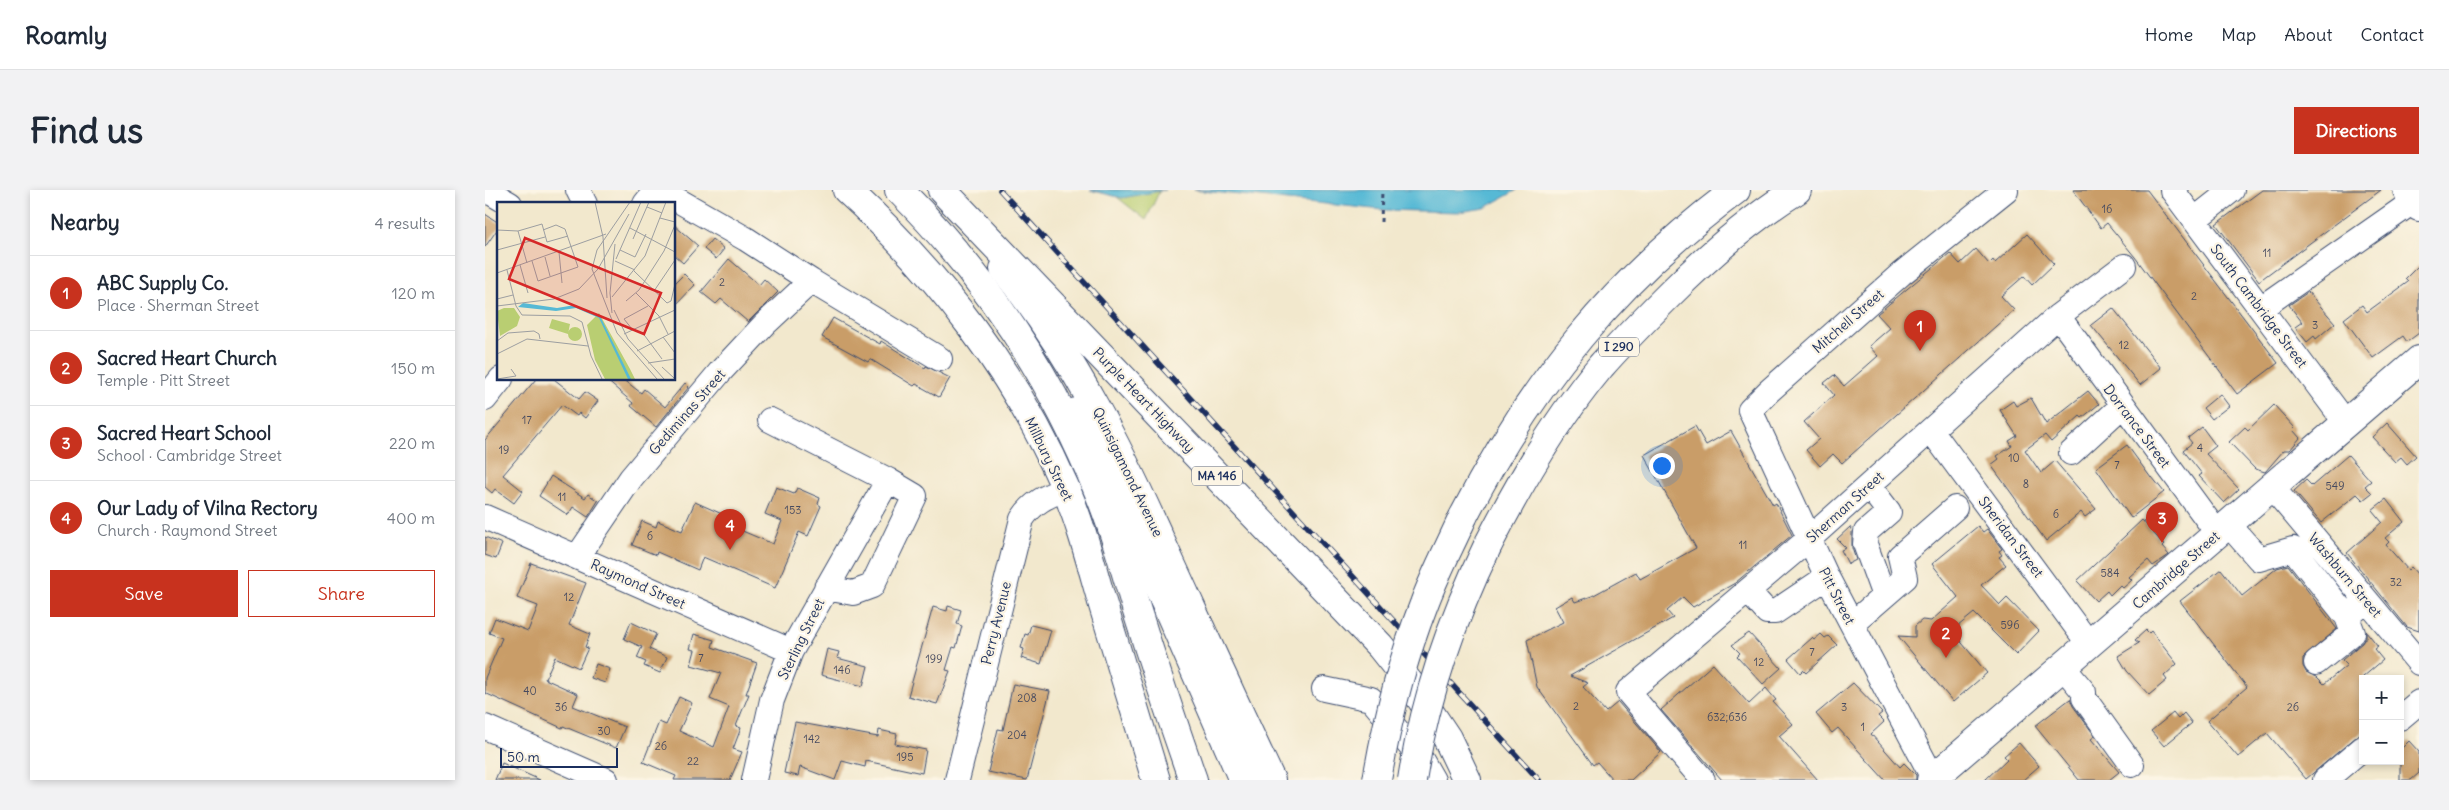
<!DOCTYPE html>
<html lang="en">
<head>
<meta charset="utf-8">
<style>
	body { margin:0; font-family:Delius,sans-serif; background:#f2f2f3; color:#1f2937 }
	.controls { position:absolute; right:15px; bottom:15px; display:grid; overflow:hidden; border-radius:0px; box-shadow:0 2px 8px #0003 }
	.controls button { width:45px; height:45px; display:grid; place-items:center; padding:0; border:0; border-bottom:1px solid #e0e1e3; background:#fff; color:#1f2937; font:25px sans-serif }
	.scale { position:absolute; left:15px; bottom:12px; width:118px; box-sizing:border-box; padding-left:5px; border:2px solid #1b2f5e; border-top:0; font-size:14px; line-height:18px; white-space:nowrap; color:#1b2f5e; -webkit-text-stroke:4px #fcf5e5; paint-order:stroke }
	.you { position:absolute; left:1176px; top:275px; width:18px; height:18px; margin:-12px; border:4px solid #fff; border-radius:50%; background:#1a73e8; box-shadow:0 0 0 8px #1a73e833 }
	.badge { display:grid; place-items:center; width:32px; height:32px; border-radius:50%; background:#c8321e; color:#fff; font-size:16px; font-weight:700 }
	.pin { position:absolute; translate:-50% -41px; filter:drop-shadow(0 1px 2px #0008) }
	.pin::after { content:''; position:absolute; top:26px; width:18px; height:15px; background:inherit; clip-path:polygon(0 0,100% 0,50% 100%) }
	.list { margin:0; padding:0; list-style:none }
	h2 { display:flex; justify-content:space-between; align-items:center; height:65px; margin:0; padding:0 20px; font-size:21px }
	h2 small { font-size:16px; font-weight:400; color:#747a83 }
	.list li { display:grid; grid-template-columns:32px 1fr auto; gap:15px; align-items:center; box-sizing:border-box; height:75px; padding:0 20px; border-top:1px solid #e0e1e3 }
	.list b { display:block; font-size:19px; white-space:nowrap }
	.list p { margin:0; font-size:16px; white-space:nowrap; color:#747a83 }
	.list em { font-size:16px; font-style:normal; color:#747a83 }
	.actions { display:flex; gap:10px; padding:15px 20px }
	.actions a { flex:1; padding:11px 0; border:1px solid #c8321e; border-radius:0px; text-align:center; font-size:18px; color:#c8321e }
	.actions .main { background:#c8321e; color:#fff }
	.map { position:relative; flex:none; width:1934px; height:590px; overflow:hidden; border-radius:0px }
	header { display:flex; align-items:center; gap:30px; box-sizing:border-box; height:70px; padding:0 25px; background:#fff; border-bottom:1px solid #e0e1e3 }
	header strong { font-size:24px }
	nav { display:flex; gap:28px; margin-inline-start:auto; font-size:18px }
	.intro { display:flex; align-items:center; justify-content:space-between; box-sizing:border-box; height:120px; padding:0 30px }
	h1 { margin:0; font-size:35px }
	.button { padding:12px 22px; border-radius:0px; background:#c8321e; color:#fff; font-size:18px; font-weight:700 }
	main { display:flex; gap:30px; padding:0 30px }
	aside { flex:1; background:#fff; border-radius:0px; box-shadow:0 2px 8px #0003 }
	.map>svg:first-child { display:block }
	.green { fill:#b9ce72; stroke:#6a7e68 }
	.water { fill:#56b9d5; stroke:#38749a }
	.building { fill:#c99d67 }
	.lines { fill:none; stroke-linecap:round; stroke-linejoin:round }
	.minor-casing { stroke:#3b4b6f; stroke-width:26 }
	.major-casing { stroke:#3b4b6f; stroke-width:30 }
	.highway-casing { stroke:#3b4b6f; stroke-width:30 }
	.path { stroke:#3b4b6f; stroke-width:3; stroke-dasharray:4 4; stroke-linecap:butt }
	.minor { stroke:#fff; stroke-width:24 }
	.major { stroke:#fff; stroke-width:28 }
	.highway { stroke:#fff; stroke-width:28 }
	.rail-casing { stroke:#1b2f5e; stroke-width:5.5 }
	.rail { stroke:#fcf5e5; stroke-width:4; stroke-dasharray:11; stroke-linecap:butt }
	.highway-bridge-casing { stroke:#3b4b6f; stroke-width:30; stroke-linecap:butt }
	.highway-bridge { stroke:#fff; stroke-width:28 }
	.labels { text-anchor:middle; stroke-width:4.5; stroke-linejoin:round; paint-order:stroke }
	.number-label { font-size:11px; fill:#464a60 }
	.shield { fill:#fcf5e5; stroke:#5e6a86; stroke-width:1 }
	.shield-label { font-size:12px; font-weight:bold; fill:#1b2f5e }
	.street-label { font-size:14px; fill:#1b2f5e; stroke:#fcf5e5 }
	.inset-road { fill:none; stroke:#9c9ea1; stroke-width:1 }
	.view { fill:#d62828; fill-opacity:0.15; stroke:#d62828; stroke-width:2.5 }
	.inset-edge { fill:none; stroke:#1b2f5e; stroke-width:2.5 }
</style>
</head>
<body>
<header>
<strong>Roamly</strong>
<nav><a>Home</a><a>Map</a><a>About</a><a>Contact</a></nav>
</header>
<div class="intro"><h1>Find us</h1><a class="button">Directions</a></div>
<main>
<aside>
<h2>Nearby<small>4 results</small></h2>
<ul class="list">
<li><span class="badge">1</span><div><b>ABC Supply Co.</b><p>Place · Sherman Street</p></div><em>120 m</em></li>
<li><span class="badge">2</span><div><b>Sacred Heart Church</b><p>Temple · Pitt Street</p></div><em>150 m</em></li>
<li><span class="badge">3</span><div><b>Sacred Heart School</b><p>School · Cambridge Street</p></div><em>220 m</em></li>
<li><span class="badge">4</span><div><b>Our Lady of Vilna Rectory</b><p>Church · Raymond Street</p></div><em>400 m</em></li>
</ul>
<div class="actions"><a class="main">Save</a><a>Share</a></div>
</aside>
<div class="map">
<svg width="1934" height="590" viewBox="0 0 1934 590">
	<rect width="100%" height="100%" fill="#fcf5e5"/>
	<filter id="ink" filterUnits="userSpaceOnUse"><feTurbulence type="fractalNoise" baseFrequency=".02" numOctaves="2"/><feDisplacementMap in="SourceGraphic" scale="10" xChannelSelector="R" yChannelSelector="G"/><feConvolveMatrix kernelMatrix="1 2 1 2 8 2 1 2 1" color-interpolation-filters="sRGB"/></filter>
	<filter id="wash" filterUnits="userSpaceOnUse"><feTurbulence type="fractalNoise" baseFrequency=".0096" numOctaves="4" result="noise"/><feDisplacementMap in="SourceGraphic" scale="20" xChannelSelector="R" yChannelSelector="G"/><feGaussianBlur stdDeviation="1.12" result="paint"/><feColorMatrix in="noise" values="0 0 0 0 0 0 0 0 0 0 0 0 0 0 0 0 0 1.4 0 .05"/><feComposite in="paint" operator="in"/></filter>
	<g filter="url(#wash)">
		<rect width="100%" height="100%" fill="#f2e8cd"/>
		<path class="green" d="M623,0H675L661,30Z"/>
		<path class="water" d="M605,0H680L637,8Z
			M708,0H1032L1000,18L974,22L898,20Z"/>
		<g id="blocks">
			<path class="building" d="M1588,0H1662L1793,173L1752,204L1650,67L1622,33L1616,38Z
				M1777,0H1896L1774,91L1731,34Z
				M0,24L14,33V37L0,57Z
				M189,35L213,56L198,73L189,65Z
				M1542,44L1569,74L1547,95L1539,86L1516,106L1529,120L1357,273L1348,264L1335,276L1321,260L1334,249L1319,232L1349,205L1339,193L1349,185L1359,196L1393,166L1384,156L1405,138L1392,124L1465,63L1475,74L1491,59L1504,74L1508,70L1510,73Z
				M227,49L239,59L231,69L219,59Z
				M244,69L274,95L279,89L293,102L263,132L236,109L231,114L216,102Z
				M1934,75V143L1922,152L1918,146L1888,168L1859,129L1877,115L1882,122L1923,92L1920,89Z
				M199,84L210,95L189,117V94Z
				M1823,102L1850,133L1831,149L1829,146L1822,152L1810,137L1817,132L1804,115Z
				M1628,118L1676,178L1655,195L1606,135Z
				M348,128L395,154L396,151L440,178L441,176L465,188L454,207L431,194L429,196L385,169L383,172L337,147Z
				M51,189H69L94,209L100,202L113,211L100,228L94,223L92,226L77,215L18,285L38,301L29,313L10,299L7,303L0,297V250Z
				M120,189H138L156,203L159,199L180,217L200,193L204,197L171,237L146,216L148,213Z
				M1603,201L1614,214L1597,228L1595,226L1566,252L1560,245L1540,260L1556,283L1570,271L1611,319L1600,327L1596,322L1561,351L1506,275L1514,269L1512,266L1527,256L1524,251L1532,246L1515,220L1528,211L1531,216L1546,208L1561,234Z
				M1735,204L1744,216L1727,229L1718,218Z
				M1789,215L1810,238L1808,240L1815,248L1805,260H1799L1780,282L1770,279L1744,252L1760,237L1763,240Z
				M1902,233L1931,266L1922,274L1916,267L1910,272L1887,247Z
				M1210,236L1221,255L1246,241L1288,315L1291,313L1307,345L1250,393L1208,417L1198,407L1182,421L1188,428L1085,486L1103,493L1098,497L1121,522L1133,512L1176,562L1146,590H1128L1112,572L1108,575L1052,497L1042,450L1078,432L1070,417L1087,407L1090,412L1107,406L1151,382L1155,389L1211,358L1159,265Z
				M1717,237L1731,256L1721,264L1754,299L1739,313L1714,286L1717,284L1698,260L1707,253L1703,248Z
				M1642,255L1666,288L1667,287L1679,302L1646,328L1611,278Z
				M1863,265L1886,291L1880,296L1887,303L1878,310L1872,304L1836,333L1809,301L1821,290L1827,296Z
				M66,286L100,308L103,304L113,311L103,327L88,317L83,325L54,306Z
				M291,297L309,304L312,298L335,308L333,314L336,316L323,346L314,342L290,398L218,367L213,380L172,362L171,365L147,355L157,331L171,337L173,331L197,341L210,312L237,324L234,331L288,354L297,331L280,324Z
				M1901,309L1919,332L1900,348L1904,352L1901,355L1923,380L1926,377L1934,386V441L1922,437L1862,363L1897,332L1887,320Z
				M1657,330L1679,355L1677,357L1684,365L1668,376L1663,370L1644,387L1647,390L1638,398L1635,395L1625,405L1622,401L1611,411L1592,391Z
				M1493,336L1498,342L1502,339L1517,359L1514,361L1517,365L1514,367L1521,375L1496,395L1515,415L1522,408L1554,441L1531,465L1489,423L1467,441L1502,483L1468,512L1413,446L1430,447V436L1437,430L1446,431L1473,407L1447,374Z
				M1365,337L1367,342V358L1371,370L1363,374L1356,360L1361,358L1352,349Z
				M0,347L17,354L11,369L0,365Z
				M46,373L101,393L84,435L105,444L100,457L103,458L94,478L70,467L60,489L93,504L88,516L140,537L131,558L78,536L77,538L0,503V488L17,448L4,443L10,428L43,441L53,416L32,408Z
				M1803,375L1852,439L1818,468V476L1821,482L1832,487L1839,494L1862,475L1857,470L1877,453L1881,447V441L1893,456L1889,459L1898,470L1878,487V541L1821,589L1782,543L1753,567L1722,531L1762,497L1695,411L1736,379L1757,406L1792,378Z
				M463,416L476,420L472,434L477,436L471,458L468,457L461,480L465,481L452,514L423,506L448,417L462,421Z
				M146,432L171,444L164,459L182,467L175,483L159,476L161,472L152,468L157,457L139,449Z
				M546,435L566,440L556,474L536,468L539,459L536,458L540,444L543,445Z
				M1661,440L1664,443L1666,441L1692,474L1679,486L1682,490L1664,505L1642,481L1633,466L1654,453L1650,450Z
				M1264,443L1296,478L1278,494L1252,466L1255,463L1247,455Z
				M209,444L229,450L227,457L272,473L261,504H264L251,536L256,538L248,559L257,562L245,590H189L191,586L158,572L174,532L181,535L194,507L207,513L194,541L229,557L244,517L225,509L236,483L206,475L210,460L205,459Z
				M1336,444L1340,448L1343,446L1352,455L1321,483L1318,480L1315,483L1303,469L1327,448L1329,450Z
				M342,459L354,462L352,468L383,476L378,496L336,485Z
				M111,474L125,479L120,493L106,488Z
				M1228,474L1264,514L1281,498L1291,510L1288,512L1308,534L1294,546L1333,590H1237L1176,520Z
				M1368,493L1397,523L1393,526L1399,532L1386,544L1415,577L1419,573L1431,585V590H1400L1353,538L1347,543L1331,524Z
				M528,494L565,501L542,590L503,582L513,539L518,540Z
				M1585,509L1588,516L1610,546L1606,549L1634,582L1624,590H1594L1550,536Z
				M1688,523L1693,529L1699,523L1707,533L1679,556L1666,541Z
				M310,532L393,547L394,540L412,544L410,554L441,560L437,583L381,571L380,577L357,571L350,590L315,577L313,586L299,583Z
				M1924,551L1934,562V583L1926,590H1915V560Z
				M1534,553L1554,576L1538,590H1500L1522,569L1519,566Z
				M17,573L55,590H10Z"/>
		</g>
	</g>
	<g filter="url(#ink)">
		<use href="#blocks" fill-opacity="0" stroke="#3b4b6f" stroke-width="1"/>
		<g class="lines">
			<defs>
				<path id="minor" d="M1,0L25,14
					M93,0L100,14
					M1687,0L1861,233
					M160,14L171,0
					M1709,30L1747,0
					M326,91L455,169
					M1776,118L1929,11
					M1573,126L1733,344
					M0,209L16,189
					M1446,240L1604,454
					M1586,263L1637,216
					M1384,296L1404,322L1381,342L1380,354L1399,406
					M1787,297L1934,473
					M0,327L306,461
					M1744,335L1774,369L1808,359L1862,427L1881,411
					M93,366L146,288L235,182L280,134L326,91L261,49L175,0
					M341,398L368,403L387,396L430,306L403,290
					M1263,401L1282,422H1290L1342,387
					M1367,434L1420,388L1415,366L1470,318
					M1831,473L1868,443L1862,427
					M1578,477L1599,502V508L1647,575
					M839,499L886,509L936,569L948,590
					M1915,528L1934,512
					M0,537L121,590
					M1448,588L1342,387L1265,220L1284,201L1416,84L1521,0
					M269,590L287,510L306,461L403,290L285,230
					M472,590L537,329C548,312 562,306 580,299
					M1218,590L1143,502L1324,349L1573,126L1639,76
					M1840,590L1878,558"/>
				<path id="major" d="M362,0C453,83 531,184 580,297C596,334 606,374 617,412C635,472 653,531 671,590
					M1922,0L1934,17
					M519,79C589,166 638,265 683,367C717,441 751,516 786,590
					M591,222L625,287L758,590
					M1446,590L1934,170"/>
				<path id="highway" d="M414,0C501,87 568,189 614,303C629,340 640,379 651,418C669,476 688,533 708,590
					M457,0L895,456L930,500L962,548L982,590
					M978,327C1046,194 1131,89 1251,0
					M1003,355C1035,292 1071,230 1116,176C1138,151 1161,128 1184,105C1223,66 1265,29 1312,0"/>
			</defs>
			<use href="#minor" class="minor-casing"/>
			<use href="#major" class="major-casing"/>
			<use href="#highway" class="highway-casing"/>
			<path class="path" d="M896,32L897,0"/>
			<use href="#minor" class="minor"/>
			<use href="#major" class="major"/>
			<use href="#highway" class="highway"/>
			<defs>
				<path id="rail" d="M515,0L1054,590"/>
			</defs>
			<use href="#rail" class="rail-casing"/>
			<use href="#rail" class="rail"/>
			<defs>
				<path id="highway-bridge" d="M892,590C902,531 917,470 939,414C950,384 965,356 978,327
					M927,590C940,508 967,429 1003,355"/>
			</defs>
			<use href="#highway-bridge" class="highway-bridge-casing"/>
			<use href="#highway-bridge" class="highway-bridge"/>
		</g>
	</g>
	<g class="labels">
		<g class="number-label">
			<text x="1622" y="23">16</text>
			<text x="1782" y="67">11</text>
			<text x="237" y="96">2</text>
			<text x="1709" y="110">2</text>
			<text x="1830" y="139">3</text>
			<text x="1639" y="159">12</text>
			<text x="42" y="234">17</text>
			<text x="1715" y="262">4</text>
			<text x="19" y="264">19</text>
			<text x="1529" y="272">10</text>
			<text x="1632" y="279">7</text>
			<text x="1541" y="298">8</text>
			<text x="1850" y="300">549</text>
			<text x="77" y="311">11</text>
			<text x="308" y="324">153</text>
			<text x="1571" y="328">6</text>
			<text x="165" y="350">6</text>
			<text x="1258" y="359">11</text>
			<text x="1625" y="387">584</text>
			<text x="1911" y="396">32</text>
			<text x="84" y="411">12</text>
			<text x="1525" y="439">596</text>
			<text x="1327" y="466">7</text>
			<text x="216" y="472">7</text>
			<text x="449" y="473">199</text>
			<text x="1274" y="476">12</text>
			<text x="357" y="484">146</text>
			<text x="45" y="505">40</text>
			<text x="542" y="512">208</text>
			<text x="1091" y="520">2</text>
			<text x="76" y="521">36</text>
			<text x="1359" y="521">3</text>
			<text x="1808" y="521">26</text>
			<text x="1242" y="531">632;636</text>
			<text x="1378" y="541">1</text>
			<text x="119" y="545">30</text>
			<text x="532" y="549">204</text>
			<text x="327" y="553">142</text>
			<text x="176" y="560">26</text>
			<text x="420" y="571">195</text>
			<text x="208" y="575">22</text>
		</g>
		<g class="shield">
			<rect x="1114" y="147.5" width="40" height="19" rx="4"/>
			<rect x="707" y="276.5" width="50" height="19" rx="4"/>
		</g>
		<g class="shield-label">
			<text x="1134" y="161">I 290</text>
			<text x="732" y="290">MA 146</text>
		</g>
		<g class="street-label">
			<text transform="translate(1774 116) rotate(53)" y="5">South Cambridge Street</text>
			<text transform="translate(1363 131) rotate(-41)" y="5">Mitchell Street</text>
			<text transform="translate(659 210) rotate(46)" y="5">Purple Heart Highway</text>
			<text transform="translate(202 222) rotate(-49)" y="5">Gediminas Street</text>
			<text transform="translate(1652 236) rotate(53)" y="5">Dorrance Street</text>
			<text transform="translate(564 269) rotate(64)" y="5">Millbury Street</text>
			<text transform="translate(643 282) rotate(64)" y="5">Quinsigamond Avenue</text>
			<text transform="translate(1360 317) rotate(-42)" y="5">Sherman Street</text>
			<text transform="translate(1526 347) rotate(53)" y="5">Sheridan Street</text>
			<text transform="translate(1691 380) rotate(-41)" y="5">Cambridge Street</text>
			<text transform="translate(1860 385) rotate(50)" y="5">Washburn Street</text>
			<text transform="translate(153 394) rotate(24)" y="5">Raymond Street</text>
			<text transform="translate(1352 406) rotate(63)" y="5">Pitt Street</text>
			<text transform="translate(511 433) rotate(-76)" y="5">Perry Avenue</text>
			<text transform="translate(316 449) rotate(-64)" y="5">Sterling Street</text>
		</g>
	</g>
	<g transform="translate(12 12)">
		<rect width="178" height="178" fill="#f2e8cd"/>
		<path d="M7,106H17L23,115L20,124L3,134L0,109ZM102,111L133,167L138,177H108L98,158L90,123ZM55,117L73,122L71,132L52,126ZM71 132a7 7 0 1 1 14 0a7 7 0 1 1-14 0Z" fill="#b9ce72"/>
		<path d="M26,101L60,106L78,103L103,114L134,177H131L102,116L79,106L59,109L21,105Z" fill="#56b9d5"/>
		<path class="inset-road" d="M98,0L106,35L110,96M133,0L100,48L95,67L120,131L160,177M150,5L165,11M163,16L178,20M133,26L178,50M0,28L21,29L30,61M21,29L45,22L50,40L71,34M136,37L152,0M0,48L48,35M123,48L138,55L149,32M62,50L65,81M48,55L53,74M119,57L144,0M35,59L41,79L81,65L68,27L59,23L46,28M118,59L138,68M23,63L31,91M10,68L19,104L25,113L73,114L85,120L94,154L105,177M137,69L170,101L174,99L178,82M0,71L109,32M157,89L178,58M139,91L162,114L171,132M115,95L148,54L169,0M0,97L16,93M129,99L142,88L167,49L178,23M0,104L57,97L82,87L101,67L132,12M117,108L131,137L167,177M115,111L113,91L118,42M135,127L127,117L151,104M145,130L165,157M127,132L178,108M166,135L178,151M0,139L11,131L37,129L42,132L43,137M140,149L178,129M0,152L30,137L91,144M151,161L178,157M165,165L177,176M0,177L19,174L14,167"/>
		<path class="view" d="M28,36L164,91L147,132L12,77Z"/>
		<rect width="178" height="178" class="inset-edge"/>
	</g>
</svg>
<div class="controls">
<button>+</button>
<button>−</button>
</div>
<div class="scale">50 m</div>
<div class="you"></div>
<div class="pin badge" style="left:1435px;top:161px">1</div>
<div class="pin badge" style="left:1461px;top:468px">2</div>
<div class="pin badge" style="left:1677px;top:353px">3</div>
<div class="pin badge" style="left:245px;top:360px">4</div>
</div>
</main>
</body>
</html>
